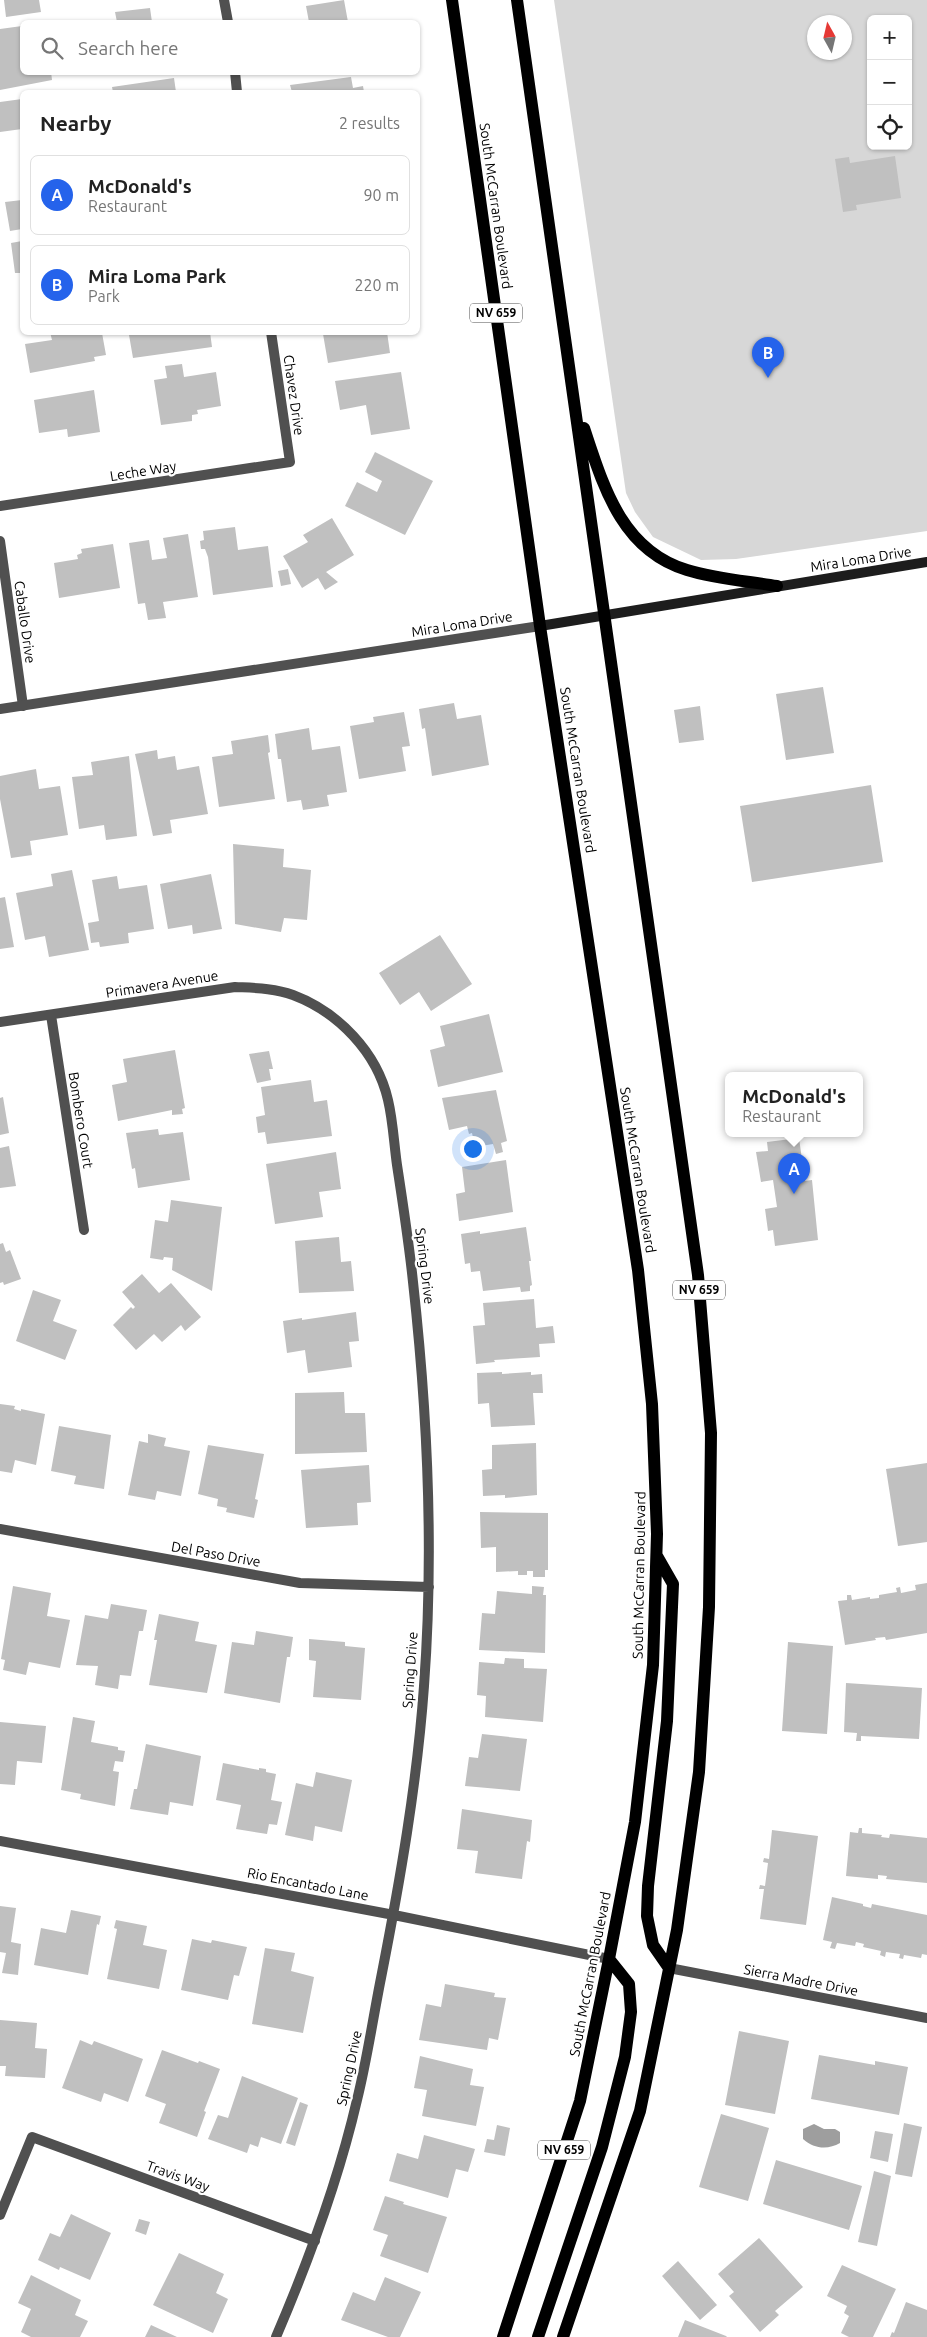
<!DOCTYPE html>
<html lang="en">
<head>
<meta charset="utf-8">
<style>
	body { margin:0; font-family:Ubuntu,sans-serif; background:#f6f6f6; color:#222 }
	.controls { position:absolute; right:15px; top:15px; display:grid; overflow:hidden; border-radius:8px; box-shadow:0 1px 4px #0004 }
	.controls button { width:45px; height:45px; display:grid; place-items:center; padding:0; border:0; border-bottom:1px solid #e0e0e0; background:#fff; color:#222; font:25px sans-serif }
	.compass { position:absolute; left:807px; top:15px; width:45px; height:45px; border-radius:50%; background:#fff; box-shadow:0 1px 4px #0004; rotate:352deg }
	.you { position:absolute; left:472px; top:1148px; width:18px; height:18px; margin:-12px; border:4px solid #fff; border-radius:50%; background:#1a73e8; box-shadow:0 0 0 8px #1a73e833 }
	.badge { display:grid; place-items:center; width:32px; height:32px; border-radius:50%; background:#2563eb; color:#fff; font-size:16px; font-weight:700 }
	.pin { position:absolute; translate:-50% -41px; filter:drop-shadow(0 1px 2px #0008) }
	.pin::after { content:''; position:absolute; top:26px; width:18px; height:15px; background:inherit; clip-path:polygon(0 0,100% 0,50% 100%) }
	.popup { position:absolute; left:725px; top:1072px; width:138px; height:65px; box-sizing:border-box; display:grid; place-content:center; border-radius:8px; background:#fff; filter:drop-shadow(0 1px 4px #0005); font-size:16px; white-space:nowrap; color:#767676 }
	.popup b { font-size:19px; color:#222 }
	.popup::after { content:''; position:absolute; left:50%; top:100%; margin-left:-10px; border:10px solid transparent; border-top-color:#fff }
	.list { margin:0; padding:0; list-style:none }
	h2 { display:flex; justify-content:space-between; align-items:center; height:65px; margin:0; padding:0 20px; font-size:21px }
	h2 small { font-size:16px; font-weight:400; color:#767676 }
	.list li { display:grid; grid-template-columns:32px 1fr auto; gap:15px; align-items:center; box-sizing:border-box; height:80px; margin:0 10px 10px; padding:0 10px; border:1px solid #e0e0e0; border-radius:8px }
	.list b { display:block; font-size:19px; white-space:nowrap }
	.list p { margin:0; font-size:16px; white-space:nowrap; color:#767676 }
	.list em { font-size:16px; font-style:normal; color:#767676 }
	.icon { flex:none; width:28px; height:28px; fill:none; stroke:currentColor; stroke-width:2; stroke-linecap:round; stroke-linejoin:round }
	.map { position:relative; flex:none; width:927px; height:2337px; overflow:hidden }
	.search { position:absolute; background:#fff; box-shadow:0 1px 4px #0004; left:20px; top:20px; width:400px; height:55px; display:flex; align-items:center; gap:12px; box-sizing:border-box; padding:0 18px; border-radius:8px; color:#767676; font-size:19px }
	.panel { position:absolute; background:#fff; box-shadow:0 1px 4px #0004; left:20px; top:90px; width:400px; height:245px; border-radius:8px }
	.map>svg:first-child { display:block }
	.green { fill:#d7d7d7; fill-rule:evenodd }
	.water { fill:#9e9e9e }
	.building { fill:#c0c0c0 }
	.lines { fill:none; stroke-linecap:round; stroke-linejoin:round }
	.minor { stroke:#505050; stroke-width:10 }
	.tertiary { stroke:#505050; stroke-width:10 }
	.secondary { stroke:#1d1d1d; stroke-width:10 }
	.primary { stroke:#000; stroke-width:12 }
	.labels { text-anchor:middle; stroke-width:4.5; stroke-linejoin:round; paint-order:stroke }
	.shield { fill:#fff; stroke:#4c4c4c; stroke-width:1 }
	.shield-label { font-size:12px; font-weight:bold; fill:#000 }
	.street-label { font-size:14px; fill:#000; stroke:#fff }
</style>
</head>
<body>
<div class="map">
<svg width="927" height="2337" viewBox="0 0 927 2337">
	<rect width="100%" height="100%" fill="#fff"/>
	<path class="green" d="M554,0H927V531L736,559L701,560L653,537L635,512L626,493ZM871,19H908V146H871ZM814,22H844V52H814Z"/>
	<path class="water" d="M814,2124L824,2129H835L840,2132V2143C828,2150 814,2149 803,2139V2129Z"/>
	<path class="building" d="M4,0H39L41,12L6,17Z
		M344,0L348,22H309L306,6Z
		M150,8L152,22H117L115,12Z
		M22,26V72H51L52,80L0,90V29Z
		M351,77L353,88L363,86L364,92H292L290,85Z
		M174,78L176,92H113L112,87Z
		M22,99V129L0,132V102Z
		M895,156L901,198L856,205L857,210L843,212L835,159L849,157L850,163Z
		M22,200V229L10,231L5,202Z
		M22,241V273H15L11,243Z
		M50,332H90L91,335L102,333L106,355L94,357L95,361L30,373L25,344L52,340Z
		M148,332H210L212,347L133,358L129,335Z
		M331,332H387L390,353L328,363L323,334Z
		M182,364L184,377L216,372L221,406L197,410L198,414L192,415V421L161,425L154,380L167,378L165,366Z
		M401,372L410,429L371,435L366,405L340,410L335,381Z
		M94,390L100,432L68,437L67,429L39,433L34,400Z
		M375,452L433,481L405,535L345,506L357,482L377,492L382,481L365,472Z
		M332,518L354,555L326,572L338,582L325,590L318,578L302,588L283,556L308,542L303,535Z
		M235,527L238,550L268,546L273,587L213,595L208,557L205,549H201L200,541L204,540L203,531Z
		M188,534L198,597L163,602L166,618L148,620L145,603L138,604L129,543L149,540L152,560L167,558L163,538Z
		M113,544L120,588L59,598L54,563L78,559L77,555L82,553L81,549Z
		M288,569L291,584L281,586L278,571Z
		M823,687L834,753L786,760L776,694Z
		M454,703L457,719L481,715L489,765L432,776L425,728L422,729L419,709Z
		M700,706L704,740L679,743L674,710Z
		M404,712L410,746L402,747L406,771L359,779L350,726L374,722L373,717Z
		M309,728L312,750L340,746L347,792L327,795L329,806L303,810L301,800L287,802L281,759H278L275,734Z
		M268,735L270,752L268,753L275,799L219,807L212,757L233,754L231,741Z
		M157,750L158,759L175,756L177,770L199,766L208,814L170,820L172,833L153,836L135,754Z
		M129,756L137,836L106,840L104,825L79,829L72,777L93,775L91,762Z
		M36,769L39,789L60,786L68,835L30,841L32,855L11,858L0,799V776Z
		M871,785L883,862L752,882L740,806Z
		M233,844L284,849L283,867L311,870L307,920L284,918L281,932L235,924Z
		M72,870L89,950L49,957L45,936L25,940L16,893L53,886L51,874Z
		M211,874L222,929L193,934L192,925L168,929L160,884Z
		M117,876L119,889L147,885L154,929L128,933L129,943L100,947L99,942L91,943L88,923L99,921L92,880Z
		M5,897L14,947L0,949V898Z
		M440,935L472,984L431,1011L419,992L400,1005L379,973Z
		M489,1014L503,1072L438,1087L430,1050L445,1046L440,1026Z
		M175,1050L185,1108L182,1109L183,1114L172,1115V1110L118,1121L112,1085L127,1082L123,1059Z
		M269,1051L273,1069H269L271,1080L257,1083L249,1054Z
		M311,1080L314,1102L327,1100L332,1136L267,1144L265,1132L258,1133L256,1117L265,1115L261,1087Z
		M496,1090L507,1141L501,1143L503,1152L496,1154L493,1144L475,1147L472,1133L469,1134L467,1126L449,1130L442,1098Z
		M3,1097L9,1133L0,1135V1098Z
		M158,1129L159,1135L183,1132L190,1180L138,1188L135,1168L132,1169L126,1133Z
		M799,1138L805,1181L812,1180L818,1240L775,1246L773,1230L768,1231L765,1209L777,1207L773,1180L761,1182L756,1152L768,1151L767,1142Z
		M9,1146L16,1186L0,1188V1148Z
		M336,1152L341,1189L319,1192L323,1217L275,1224L266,1164Z
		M506,1160L513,1212L459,1221L456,1194L465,1192L462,1167Z
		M171,1200L222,1207L212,1291L172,1270L173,1258L164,1257L163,1260L150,1258L155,1220L168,1222Z
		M526,1227L531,1261H529L532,1285L530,1286V1291L521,1292L520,1287L483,1291L480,1271L471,1272L470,1263L465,1264L461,1234L480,1231V1234Z
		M339,1237L341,1262L351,1261L354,1291L299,1293L295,1241Z
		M3,1243L6,1252L10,1250L21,1279L4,1285L3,1282L0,1283V1244Z
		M142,1274L159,1293L171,1283L201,1317L185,1331L181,1325L162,1342L154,1334L136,1350L113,1325L131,1307L133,1309L135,1307L122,1292Z
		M33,1290L61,1300L53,1321L77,1330L65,1360L16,1341Z
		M534,1299L536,1328L553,1326L555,1343L539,1344L540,1357L494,1360L495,1362L476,1364L473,1326L485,1325L483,1303Z
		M356,1312L359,1341L349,1342L352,1367L308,1373L305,1350L287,1353L283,1321L302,1318V1320Z
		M502,1372V1374L531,1372V1375L542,1374L543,1393H533L535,1425L491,1427L489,1403L478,1404L477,1373Z
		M344,1392L345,1413H365L367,1452L295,1454V1393Z
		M0,1404L15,1406L14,1409L21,1411V1409L45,1414L36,1465L15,1460L12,1473L0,1471Z
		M59,1426L111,1435L104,1489L74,1484L76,1476L51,1471Z
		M148,1434L166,1438L164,1446L190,1451L181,1496L157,1491L155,1500L128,1495L139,1441L148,1443Z
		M536,1443L537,1495L505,1498V1495L483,1496L482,1470L492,1469V1445Z
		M208,1445L264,1454L255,1499L258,1500L254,1518L226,1512L227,1508L217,1506L218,1499L198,1494Z
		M927,1463V1542L898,1546L886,1469Z
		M369,1465L371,1502L357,1503L358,1525L306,1528L301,1470Z
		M480,1512L548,1513V1570H545V1577H533V1571H527V1575H518V1571L496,1572V1547L481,1548Z
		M927,1583V1633L886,1640L885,1637L875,1638L876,1640L845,1645L838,1601L847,1600V1595H851L852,1600L870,1597V1599L879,1598V1595L897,1592L896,1588L900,1587L901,1593L916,1590L915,1585Z
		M13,1586L51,1593L47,1616L70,1620L60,1668L29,1662L26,1675L3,1670L5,1660L1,1659Z
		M532,1586L544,1587L543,1595H546L545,1653L479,1650L482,1613L495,1614L497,1591L532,1594Z
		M111,1604L147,1610L143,1631H139L131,1676L120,1675L118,1689L95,1685L98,1666L76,1665L85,1615L108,1619Z
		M159,1614L199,1622L195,1641L217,1645L207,1693L149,1685L157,1640H154Z
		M256,1631L293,1637L290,1657H287L280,1703L224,1693L232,1642L254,1645Z
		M309,1639L345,1642V1646L365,1648L361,1700L313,1697L316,1661L309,1660Z
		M788,1642L833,1646L827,1734L782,1731Z
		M505,1658L524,1659V1668L547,1669L543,1722L485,1717L486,1696L477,1695L479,1662L504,1664Z
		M846,1683L922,1688L919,1739L861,1736V1741H856L857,1733L844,1732Z
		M73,1717L95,1721L91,1742L118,1747V1750L125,1751L123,1762L115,1761L113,1771L119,1772L115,1806L80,1799L81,1794L61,1790Z
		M0,1722L46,1726L42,1763L17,1761L15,1785L0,1784Z
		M482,1734L527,1739L520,1791L465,1786L469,1757L478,1758Z
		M146,1744L201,1756L193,1806L170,1802L168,1815L130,1809L134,1789H137Z
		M223,1763L259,1770V1768L266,1769V1772L276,1774L271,1800L282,1802L277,1825L269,1824L267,1834L236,1829L241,1805L216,1800Z
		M316,1772L352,1780L342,1832L315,1826L313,1841L285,1835L296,1783L313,1787Z
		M462,1809L532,1820L530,1842L527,1841L522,1879L475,1873L478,1851L457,1849Z
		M859,1828H862V1833L882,1835L881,1837L889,1838L890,1834L927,1838V1883L886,1879L887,1876L878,1875V1879L846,1876L850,1832L858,1833Z
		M772,1830L818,1836L806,1925L760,1919L764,1889H759L760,1885L765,1886L768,1863L763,1862L764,1858L769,1859Z
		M832,1897L863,1904V1906L871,1908L872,1904L927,1915V1955L922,1954L921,1958L904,1955L903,1959L899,1958L900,1954L886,1952L885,1957L880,1955L881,1951L863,1947L864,1944L856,1942L855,1946L837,1943L835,1949L830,1948L832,1942L823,1940Z
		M0,1906L16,1908L11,1942L21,1944L18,1975L2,1973L6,1953L0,1952Z
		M71,1910L101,1916L99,1925L97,1924L88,1975L34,1965L41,1928L66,1933Z
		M116,1920L147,1926L143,1945L167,1950L159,1989L107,1979L117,1929L114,1928Z
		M192,1939L211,1943L212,1940L247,1947L239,1976L234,1975L228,2000L181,1990Z
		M265,1948L295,1953L291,1971L314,1977L303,2033L252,2024Z
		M445,1984L495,1993L494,1997L506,1998L498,2040L489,2038L487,2050L419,2040L426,2004L441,2007Z
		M0,2020L37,2023L35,2048L47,2049L45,2078L5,2076L6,2066H0Z
		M739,2031L789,2041L775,2114L725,2105Z
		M80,2040L92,2045L94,2041L143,2059L128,2102L104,2093L101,2102L62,2088Z
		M162,2050L198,2063L199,2061L220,2069L204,2111L206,2112L197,2137L159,2123L166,2104L145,2096Z
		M819,2055L875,2065V2061L908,2067L899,2115L811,2099Z
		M420,2056L473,2069L470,2085L484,2087L476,2126L422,2116L427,2090L414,2088Z
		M242,2076L298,2098L281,2144L261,2137L258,2147L250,2144L247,2153L208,2139L218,2115L228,2118Z
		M300,2102L308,2105L295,2146L286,2143Z
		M721,2114L769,2128L748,2201L699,2187Z
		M904,2123L922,2127L912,2177L895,2174Z
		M497,2125L510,2128L505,2156L484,2152L487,2139L494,2140Z
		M875,2131L893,2134L888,2162L870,2158Z
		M424,2135L475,2149L468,2172L456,2169L448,2198L389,2181L397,2153L418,2159Z
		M776,2160L862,2186L849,2230L763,2204Z
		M874,2171L891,2176L877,2246L858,2242Z
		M385,2196L404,2202L403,2204L447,2217L428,2273L380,2256L388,2235L373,2230Z
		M71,2214L111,2233L90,2280L60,2267L59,2270L38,2260L50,2233L60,2237Z
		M139,2219L150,2222L146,2235L135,2231Z
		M759,2238L803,2287L775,2311L779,2315L760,2332L729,2296L734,2292L718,2274Z
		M179,2253L224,2274L216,2293L228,2299L213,2333L153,2305Z
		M678,2261L717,2305L700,2320L662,2276Z
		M842,2265L896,2289L873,2337H849L841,2333L849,2316L844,2313L847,2306L827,2296Z
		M31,2275L81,2300L75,2315L88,2321L80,2337H31L21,2332L31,2309L18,2303Z
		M385,2277L421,2292L400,2337H388L341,2320L353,2292L375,2301Z
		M906,2302L927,2310V2337H890L892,2332L894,2333Z
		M685,2320L726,2336L727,2337H678Z
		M151,2325L177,2337H145Z"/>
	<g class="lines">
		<path class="minor" d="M224,0L228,22
			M235,72L237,92
			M0,506L290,462L271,332
			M0,541L23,706
			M51,1015L84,1230
			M0,1022L235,987C254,988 274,988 293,995C338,1012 377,1052 388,1100C393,1121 394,1144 397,1165C403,1204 409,1243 413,1282C428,1417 434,1551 424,1686C417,1784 400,1881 381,1978C373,2018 367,2060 357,2100C338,2182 309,2260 276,2337
			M0,1529L300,1583L429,1587
			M0,1841L394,1915L609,1959
			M669,1968L927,2018
			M0,2215L32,2137L315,2241"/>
		<path class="tertiary" d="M0,709L540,626"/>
		<path class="secondary" d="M540,626L927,562"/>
		<path class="primary" d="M452,0L540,626L638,1270L652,1404L657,1534L653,1665L635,1822L609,1959L580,2101L503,2337
			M517,0L698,1275L711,1433L709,1607L699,1772L677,1930L640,2111L563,2337
			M584,428C603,485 621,550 687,570C716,579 747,581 777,586
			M657,1556L673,1584L667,1721L648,1886L647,1916L653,1945L669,1968
			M538,2337L602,2147L625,2057L631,2012L629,1984L609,1959"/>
	</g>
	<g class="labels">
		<g class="shield">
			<rect x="470" y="303.5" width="52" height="19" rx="4"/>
			<rect x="673" y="1280.5" width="52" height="19" rx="4"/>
			<rect x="538" y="2140.5" width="52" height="19" rx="4"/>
		</g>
		<g class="shield-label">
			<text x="496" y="317">NV 659</text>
			<text x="699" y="1294">NV 659</text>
			<text x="564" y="2154">NV 659</text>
		</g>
		<g class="street-label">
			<text transform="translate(496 206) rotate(82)" y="5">South McCarran Boulevard</text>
			<text transform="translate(294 395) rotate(82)" y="5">Chavez Drive</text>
			<text transform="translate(143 471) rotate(-9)" y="5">Leche Way</text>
			<text transform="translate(861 559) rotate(-9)" y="5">Mira Loma Drive</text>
			<text transform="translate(25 622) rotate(82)" y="5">Caballo Drive</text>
			<text transform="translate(462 624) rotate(-9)" y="5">Mira Loma Drive</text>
			<text transform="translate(578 770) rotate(81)" y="5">South McCarran Boulevard</text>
			<text transform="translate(162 984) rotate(-9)" y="5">Primavera Avenue</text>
			<text transform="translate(81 1120) rotate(81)" y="5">Bombero Court</text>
			<text transform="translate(638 1170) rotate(81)" y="5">South McCarran Boulevard</text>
			<text transform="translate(425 1266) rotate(83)" y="5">Spring Drive</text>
			<text transform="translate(216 1554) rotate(10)" y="5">Del Paso Drive</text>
			<text transform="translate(639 1575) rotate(-89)" y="5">South McCarran Boulevard</text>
			<text transform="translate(410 1670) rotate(-86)" y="5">Spring Drive</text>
			<text transform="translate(308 1884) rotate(11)" y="5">Rio Encantado Lane</text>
			<text transform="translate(590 1974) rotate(-79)" y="5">South McCarran Boulevard</text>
			<text transform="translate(801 1980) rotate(11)" y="5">Sierra Madre Drive</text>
			<text transform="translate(349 2068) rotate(-78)" y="5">Spring Drive</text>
			<text transform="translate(178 2176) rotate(20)" y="5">Travis Way</text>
		</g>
	</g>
</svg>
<div class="controls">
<button>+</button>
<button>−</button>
<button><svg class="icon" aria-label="locate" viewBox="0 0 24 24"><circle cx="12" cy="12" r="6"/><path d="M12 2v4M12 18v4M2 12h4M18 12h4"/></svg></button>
</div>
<svg class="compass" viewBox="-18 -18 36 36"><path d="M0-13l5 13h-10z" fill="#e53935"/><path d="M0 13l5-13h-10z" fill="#767676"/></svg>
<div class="you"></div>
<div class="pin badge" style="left:794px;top:1194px">A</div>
<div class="popup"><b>McDonald's</b>Restaurant</div>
<div class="pin badge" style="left:768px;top:378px">B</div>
<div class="search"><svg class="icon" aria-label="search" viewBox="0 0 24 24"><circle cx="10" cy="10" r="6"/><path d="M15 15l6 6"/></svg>Search here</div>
<section class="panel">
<h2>Nearby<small>2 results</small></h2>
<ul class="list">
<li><span class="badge">A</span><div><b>McDonald's</b><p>Restaurant</p></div><em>90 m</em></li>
<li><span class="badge">B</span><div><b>Mira Loma Park</b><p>Park</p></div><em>220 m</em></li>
</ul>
</section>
</div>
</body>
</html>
